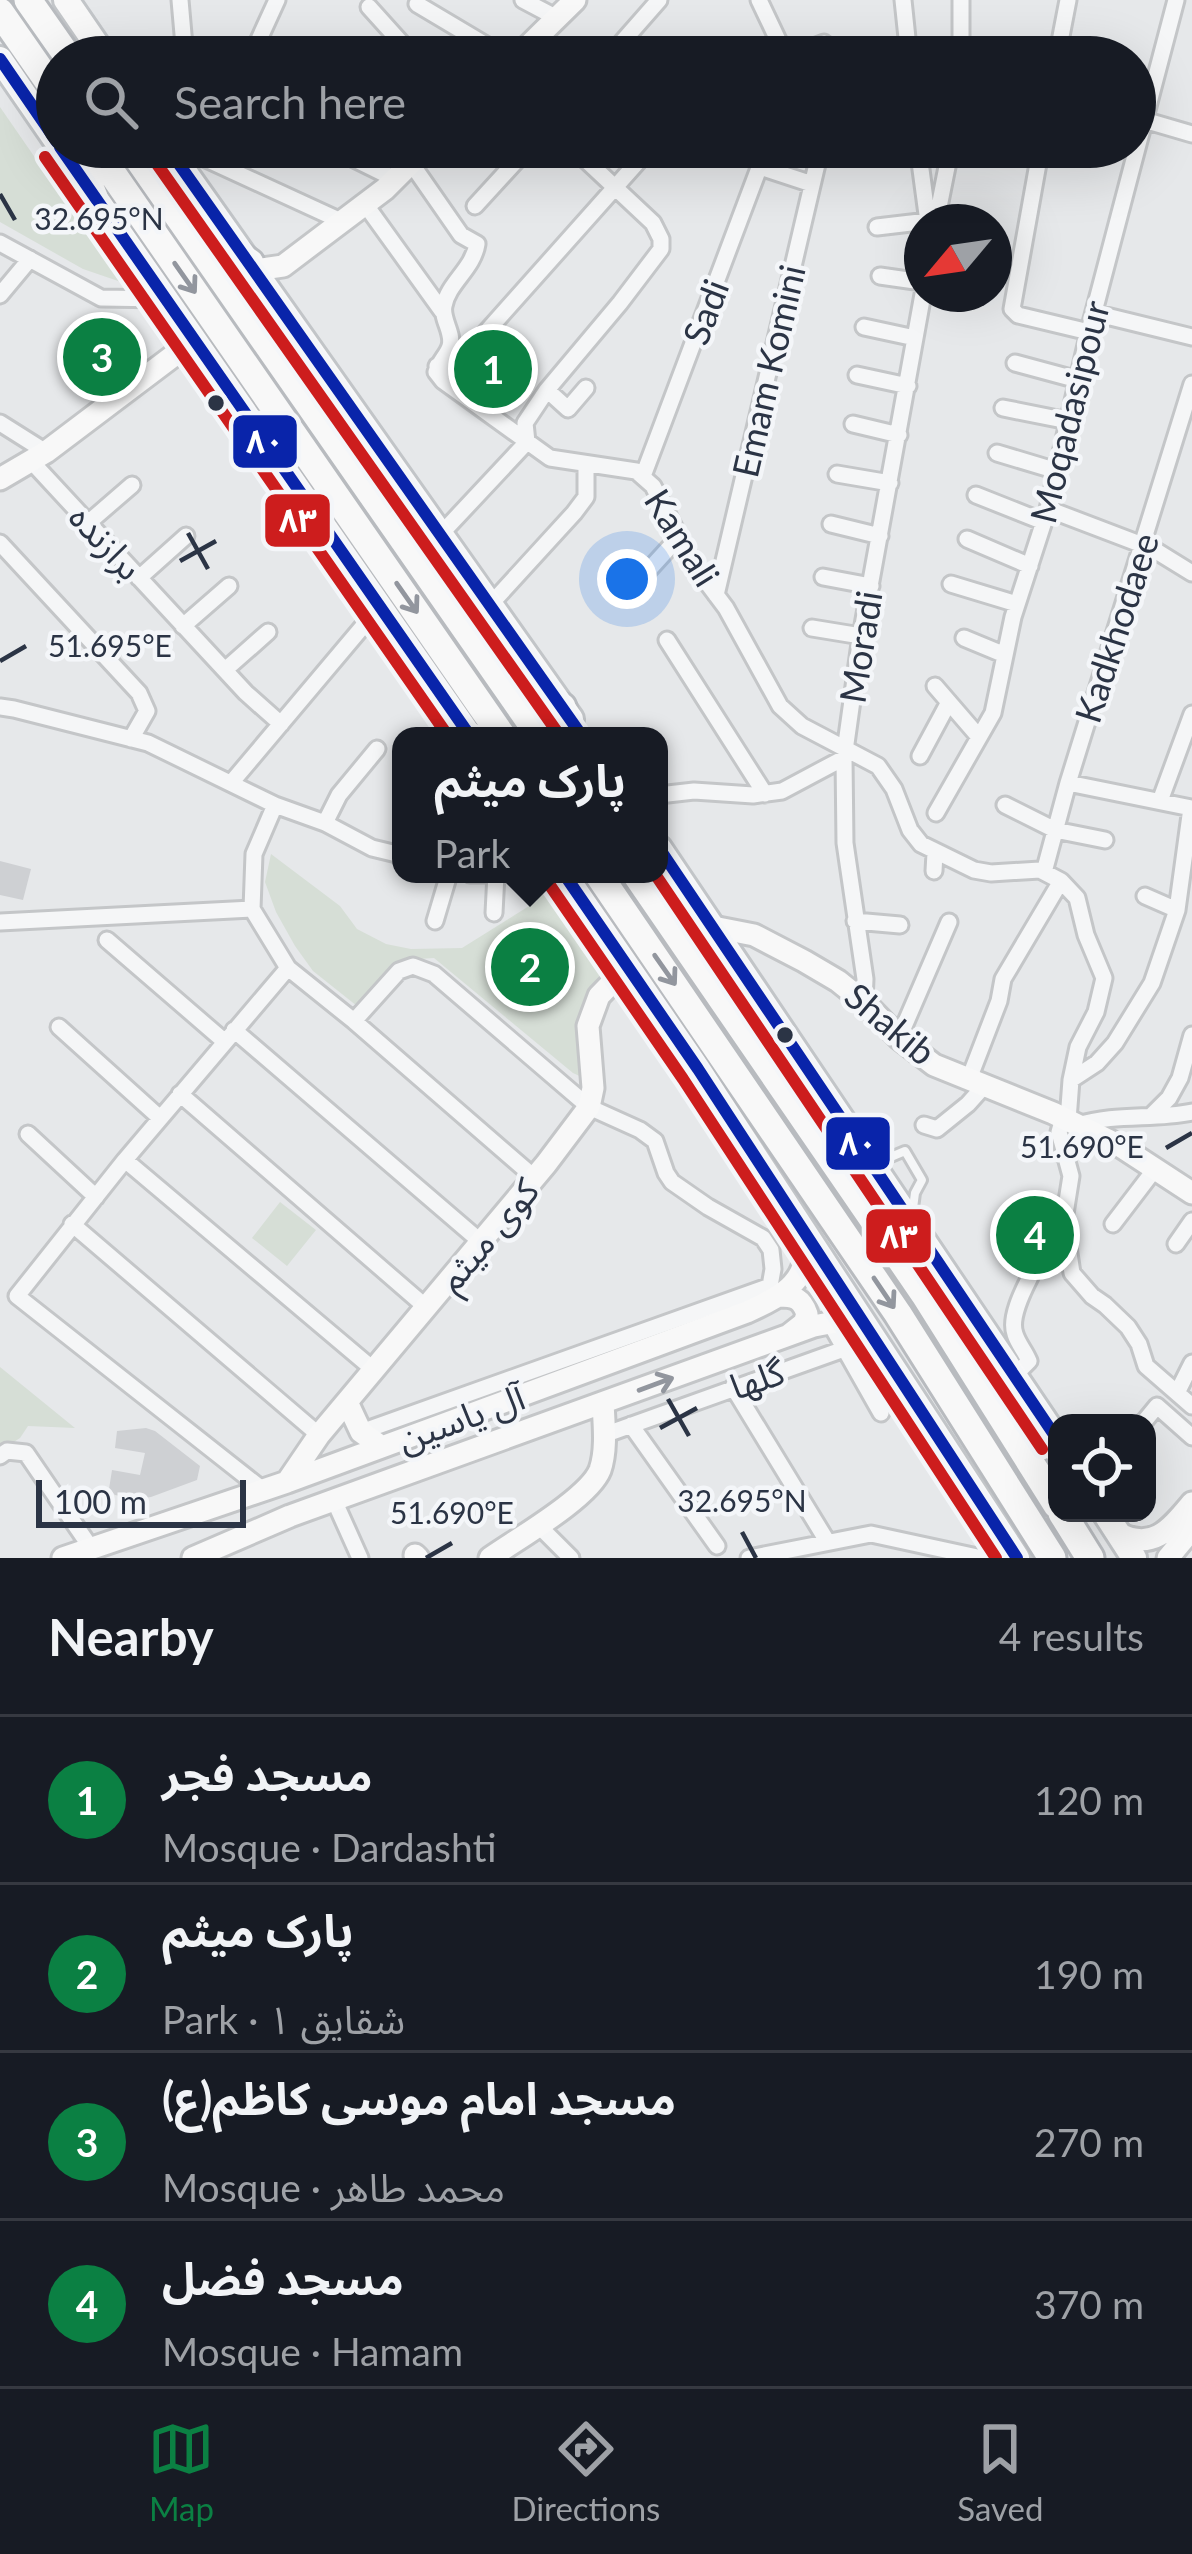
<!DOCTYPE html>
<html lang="en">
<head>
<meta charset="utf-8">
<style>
	body { margin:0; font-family:Lato,"Noto Sans Arabic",sans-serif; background:#242831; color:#f1f3f6 }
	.controls { position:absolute; right:36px; bottom:36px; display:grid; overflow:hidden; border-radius:24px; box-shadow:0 12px 48px #0002 }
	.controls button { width:108px; height:108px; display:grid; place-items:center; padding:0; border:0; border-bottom:3px solid #363941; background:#171b24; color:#f1f3f6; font:60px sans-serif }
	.compass { position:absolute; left:904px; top:204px; width:108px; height:108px; border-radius:50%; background:#171b24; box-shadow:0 12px 48px #0002; rotate:241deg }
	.scale { position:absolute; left:36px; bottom:30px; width:210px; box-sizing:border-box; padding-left:12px; border:6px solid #2b3445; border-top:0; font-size:33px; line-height:42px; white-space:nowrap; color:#2b3445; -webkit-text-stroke:9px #f4f6f9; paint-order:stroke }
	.you { position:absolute; left:627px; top:579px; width:42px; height:42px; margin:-30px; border:9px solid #fff; border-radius:50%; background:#1a73e8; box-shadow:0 0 0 18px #1a73e833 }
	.badge { display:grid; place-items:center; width:78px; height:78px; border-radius:50%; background:#0b8043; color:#fff; font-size:39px; font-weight:700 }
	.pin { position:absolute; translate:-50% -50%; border:6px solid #fff; box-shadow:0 3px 12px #0006 }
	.popup { position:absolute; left:392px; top:727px; width:276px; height:156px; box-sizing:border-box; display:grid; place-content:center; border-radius:24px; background:#171b24; filter:drop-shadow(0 3px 9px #0005); font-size:39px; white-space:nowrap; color:#9ea1a6 }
	.popup b { font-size:45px; color:#f1f3f6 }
	.popup::after { content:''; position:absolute; left:50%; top:100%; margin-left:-24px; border:24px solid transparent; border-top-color:#171b24 }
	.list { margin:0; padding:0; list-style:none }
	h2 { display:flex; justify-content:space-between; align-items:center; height:156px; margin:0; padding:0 48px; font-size:51px }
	h2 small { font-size:39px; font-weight:400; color:#9ea1a6 }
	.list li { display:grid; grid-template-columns:78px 1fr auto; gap:36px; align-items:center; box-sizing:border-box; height:168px; padding:0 48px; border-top:3px solid #363941 }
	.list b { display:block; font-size:45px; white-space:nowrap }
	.list p { margin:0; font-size:39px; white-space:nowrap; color:#9ea1a6 }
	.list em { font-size:39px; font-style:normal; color:#9ea1a6 }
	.icon { flex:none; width:66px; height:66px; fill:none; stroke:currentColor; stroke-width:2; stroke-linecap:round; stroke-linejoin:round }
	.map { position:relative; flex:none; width:1192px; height:1558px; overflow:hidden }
	.search { position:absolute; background:#171b24; box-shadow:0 12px 48px #0002; left:36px; right:36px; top:36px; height:132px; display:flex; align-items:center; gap:30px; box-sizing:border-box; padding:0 42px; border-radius:66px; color:#9ea1a6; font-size:45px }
	.sheet { height:828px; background:#171b24 }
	nav { display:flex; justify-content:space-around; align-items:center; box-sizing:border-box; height:168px; border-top:3px solid #363941; background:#171b24; font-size:33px; color:#9ea1a6 }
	nav a { display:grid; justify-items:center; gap:6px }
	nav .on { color:#0b8043 }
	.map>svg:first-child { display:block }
	.green { fill:#d6ded6 }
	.building { fill:#ced0d3 }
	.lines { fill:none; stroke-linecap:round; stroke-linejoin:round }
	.lane-casing { stroke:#c4c6c8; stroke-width:14 }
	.street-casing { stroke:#c4c6c8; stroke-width:21 }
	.secondary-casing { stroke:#c4c6c8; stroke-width:27 }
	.primary-casing { stroke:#c2c5c8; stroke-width:30 }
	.highway-casing { stroke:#b8bbbf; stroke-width:33 }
	.lane { stroke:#f5f6f7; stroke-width:8 }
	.street { stroke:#f5f6f7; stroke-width:15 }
	.secondary { stroke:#f8f8f8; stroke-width:21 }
	.primary { stroke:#f8f8f8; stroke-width:24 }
	.highway { stroke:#f8f8f8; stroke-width:27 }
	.bus-1-casing { stroke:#f4f6f9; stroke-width:21 }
	.bus-2-casing { stroke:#f4f6f9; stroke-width:21 }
	.bus-1 { stroke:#0924aa; stroke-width:12 }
	.bus-2 { stroke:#cd1d1d; stroke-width:12 }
	.oneway { stroke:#92969e }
	.ticks { fill:none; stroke:#2b3445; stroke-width:4.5 }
	.bus-dot { fill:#2b3445; stroke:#f4f6f9; stroke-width:4.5 }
	.labels { text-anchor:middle; stroke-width:9; stroke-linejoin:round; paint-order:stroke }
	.street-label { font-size:36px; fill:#2b3445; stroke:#f4f6f9 }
	.ticks-label { font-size:30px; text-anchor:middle; fill:#2b3445; stroke:#f4f6f9; stroke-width:9; stroke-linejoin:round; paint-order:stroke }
	.line-badge { stroke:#f4f6f9; stroke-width:4.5 }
	.badge-label { font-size:33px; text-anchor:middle; font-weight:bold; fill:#fff }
</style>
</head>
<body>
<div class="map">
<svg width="1192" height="1558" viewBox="0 0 1192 1558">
	<rect width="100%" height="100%" fill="#e6e8ea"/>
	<path class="green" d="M0,107L121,282L83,269L0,222Z
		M271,854L340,906L357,929L386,944L411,949L462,948L537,901V884L559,879L617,965L593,989L586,1079L573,1073L434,958L403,960L388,969L357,1006L313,971L295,946L276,912L265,882Z
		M280,1202L316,1230L287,1266L252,1238Z
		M0,1367L75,1428L28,1426L20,1438L0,1451Z"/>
	<path class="building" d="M0,861L31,869L23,900L0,895Z
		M146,1428L155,1431L200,1466L197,1480L151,1497L136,1499L115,1495L109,1489L112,1470L140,1475L145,1453L115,1448L117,1431Z"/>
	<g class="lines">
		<defs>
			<path id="lane" d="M878,1158L886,1159L905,1151L922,1180L915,1193L913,1208"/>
			<path id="street" d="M180,0L185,57
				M523,0L557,18
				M759,0L786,57
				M903,0L909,57
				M961,0V57
				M417,4L506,57
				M369,7L414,57
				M251,57L277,0
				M609,57L659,0
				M787,57L824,43
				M1057,57L1068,0
				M1144,120L1192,134
				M330,147L395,179
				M384,147L411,163L461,235L477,244C473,269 448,283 444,306C441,319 454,333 450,346C448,354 439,362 436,372L443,381L550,458L636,471L653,486L693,564L726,608L780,706L802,726L878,766L894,789L910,830L921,844L974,870L991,873L1040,870L1061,881L1077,898L1086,935L1104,978L1096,1012L1078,1047L1071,1080L1068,1120
				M918,147L928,222
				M1041,147L1012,309L1018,315L1089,332
				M174,156L193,153L341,221
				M760,167L812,184
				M365,204L442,311
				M475,206L529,147
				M936,222L951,147
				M877,227L928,221
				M0,243L101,298L164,299
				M880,276L922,282
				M0,295L30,259
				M1094,313L1192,337
				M864,327L915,338
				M1015,363L1078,380
				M437,366L446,369L456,365L472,348L651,147
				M857,375L908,386
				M547,390L568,409L586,388
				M1003,408L1068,421
				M0,423L46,452
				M853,424L899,435
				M997,453L1057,471
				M32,462L246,693L281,724
				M837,474L890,483
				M643,476L767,147
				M976,495L1044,522
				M1048,509L1153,549L1192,573
				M88,523L132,485
				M831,524L880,536
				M440,535L527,442L525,423L547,390L620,303L661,249V239L653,223L572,147
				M967,539L1030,566
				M0,543L139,693L147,711L131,739
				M823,577L871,586
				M139,578L186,536
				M636,584L678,538
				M951,584L1017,604
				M716,595L821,147
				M489,606L574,513L586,497V465
				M183,626L229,586
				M812,628L861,636
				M964,638L1005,655
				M667,640L765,794
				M225,670L268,632
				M935,686L979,737
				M0,707L14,709L148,743L275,805L325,823L372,848L401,855
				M920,756L949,702
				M231,783L380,606
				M1068,783L1191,808L1177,910L1152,983L1115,1043L1097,1063L1071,1080
				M659,795L694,791L753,795L782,791L844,758
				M1160,801L1192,714
				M275,805L254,854L252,909L288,968L354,1021L535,1178
				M1005,805L1055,830L1105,840
				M936,813L993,713L1013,617L1048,509L1091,323L1176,0
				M325,823L339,795L377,749
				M934,871L935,853
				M1044,872L1068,783L1192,384
				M470,874H500
				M1145,896L1177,910
				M494,913L496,874
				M435,921L449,874
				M855,921L900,925
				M0,922L252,909
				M107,940L224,1041
				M864,1002L865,979L845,843L844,758L861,636L923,294
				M354,1021L399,971L413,966L434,974L589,1107L640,1130L655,1141L666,1173L672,1182L708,1207L763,1238L771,1250L773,1269L770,1286L361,1432
				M59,1027L160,1118
				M234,1030L481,1242
				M899,1038L949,922
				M969,1079L999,1001L1003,979L1061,881
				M180,1094L427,1308
				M1151,1116L1169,1098L1180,1078L1192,1035
				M1063,1118L1059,1132L1071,1176L1064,1220L1072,1273L1092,1296L1105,1305L1128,1327L1139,1344L1146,1366L1192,1406
				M924,1125L937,1129L968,1104L985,1085
				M1078,1125C1116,1113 1154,1120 1192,1112
				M28,1134L96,1197
				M125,1160L374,1370
				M72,1224L319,1435
				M1113,1224L1155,1169
				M1176,1244L1192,1221
				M830,1323L881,1413
				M1015,1375L1029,1361C1025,1351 1018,1344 1015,1334C1009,1318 1023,1291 1030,1277
				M733,1387L827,1541
				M1177,1393L1192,1363
				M1143,1423L1157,1406L1192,1437
				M631,1425L717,1546
				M604,1435L844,1349
				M0,1456L7,1451L26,1453L91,1548
				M263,1490L17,1296L125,1160L288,968
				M334,1500L360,1558
				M538,1525L571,1558
				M749,1558L871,1534L982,1558"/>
			<path id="secondary" d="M517,57L575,0
				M255,270L283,266L385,189L427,147
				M0,479L46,452L193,341
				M713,927L754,935L804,961L838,981L864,1002L899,1038L934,1065L1053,1113L1120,1146L1192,1193
				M780,1296C795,1296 802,1299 807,1314L804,1323L790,1334
				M347,1402L361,1432L382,1447
				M287,1482L319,1435L546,1164L589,1107L593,1088L588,1026L599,996L628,966
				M1118,1533C1153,1552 1171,1528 1192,1503
				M415,1555L418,1558
				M63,1558L287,1482L747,1312C771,1301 802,1288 805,1257C806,1248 802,1236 801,1226
				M193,1558L290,1516L814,1326C836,1321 852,1318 871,1333
				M490,1558C517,1539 589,1498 600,1470C607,1450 604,1424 603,1403
				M1168,1558L1192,1529"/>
			<path id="primary" d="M66,0L105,57
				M0,59L57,142
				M60,147L470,736
				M167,147L571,719
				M659,848L1057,1439
				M564,874L698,1069L1017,1558
				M1105,1513L1134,1558"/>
			<path id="highway" d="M28,0L68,57
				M0,12L57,94
				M74,147L94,197
				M94,147L502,736
				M130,147L540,736
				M186,216L250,263
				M562,707L570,736
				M469,736H470
				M598,874L898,1314L1052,1558
				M636,874L925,1295L1057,1505
				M1062,1513L1090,1558"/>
		</defs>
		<use href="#lane" class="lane-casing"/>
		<use href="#street" class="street-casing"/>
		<use href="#secondary" class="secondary-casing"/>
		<use href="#primary" class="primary-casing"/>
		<use href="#highway" class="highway-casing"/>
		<use href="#lane" class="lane"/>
		<use href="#street" class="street"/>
		<use href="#secondary" class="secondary"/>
		<use href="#primary" class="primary"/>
		<use href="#highway" class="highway"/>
		<defs>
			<path id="bus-1" d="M0,59L57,142
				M60,147L470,736
				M167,147L582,736
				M659,848L1057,1439
				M564,874L698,1069L1017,1558"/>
			<path id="bus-2" d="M45,157L448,736
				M152,157L560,736
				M655,874L1042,1449
				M549,884L683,1079L996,1558"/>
		</defs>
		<use href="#bus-1" class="bus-1-casing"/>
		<use href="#bus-2" class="bus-2-casing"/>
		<use href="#bus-1" class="bus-1"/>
		<use href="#bus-2" class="bus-2"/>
	</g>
	<defs><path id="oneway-shaft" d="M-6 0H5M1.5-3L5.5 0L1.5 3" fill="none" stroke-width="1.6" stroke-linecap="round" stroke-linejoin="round" transform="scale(3)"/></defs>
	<g class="oneway">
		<use href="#oneway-shaft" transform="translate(185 278) rotate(55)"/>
		<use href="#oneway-shaft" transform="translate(407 598) rotate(55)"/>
		<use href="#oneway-shaft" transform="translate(665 970) rotate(55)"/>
		<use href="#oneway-shaft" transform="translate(884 1293) rotate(56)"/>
		<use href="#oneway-shaft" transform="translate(656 1384) rotate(-20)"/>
	</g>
	<path class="ticks" d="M0,194L15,220M188,533L208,569M180,561L216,541M0,661L26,646M1166,1148L1192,1133M668,1399L689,1436M660,1428L697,1408M742,1532L756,1558M426,1558L452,1543"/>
	<g class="bus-dot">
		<circle cx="216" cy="403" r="10"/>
		<circle cx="785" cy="1035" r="10"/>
	</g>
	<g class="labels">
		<g class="street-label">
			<text transform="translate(706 312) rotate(-69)" y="13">Sadi</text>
			<text transform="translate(769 371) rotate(-77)" y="13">Emam Komini</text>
			<text transform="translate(1070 412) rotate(-76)" y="13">Moqadasipour</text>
			<text transform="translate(682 538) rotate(58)" y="13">Kamali</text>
			<text transform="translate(106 542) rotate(47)" y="13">برازنده</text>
			<text transform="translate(1117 628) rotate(-72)" y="13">Kadkhodaee</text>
			<text transform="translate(861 647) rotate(-81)" y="13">Moradi</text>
			<text transform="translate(890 1024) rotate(40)" y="13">Shakib</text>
			<text transform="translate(488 1235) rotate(-50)" y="13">کوی میثم</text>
			<text transform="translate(757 1379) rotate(-19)" y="13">گلها</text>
			<text transform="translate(461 1418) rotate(-20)" y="13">آل یاسین</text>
		</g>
	</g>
	<g class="ticks-label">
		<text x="99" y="230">32.695°N</text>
		<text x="110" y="657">51.695°E</text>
		<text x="1082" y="1158">51.690°E</text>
		<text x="742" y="1512">32.695°N</text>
		<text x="452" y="1524">51.690°E</text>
	</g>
	<g class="line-badge">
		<rect x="231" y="413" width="68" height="57" rx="12" fill="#0924aa"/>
		<rect x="263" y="492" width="69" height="57" rx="12" fill="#cd1d1d"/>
		<rect x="824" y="1115" width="68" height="57" rx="12" fill="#0924aa"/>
		<rect x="864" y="1207" width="69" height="58" rx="12" fill="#cd1d1d"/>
	</g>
	<g class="badge-label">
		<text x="265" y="453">۸۰</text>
		<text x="298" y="532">۸۳</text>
		<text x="858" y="1155">۸۰</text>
		<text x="899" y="1248">۸۳</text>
	</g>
</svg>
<div class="controls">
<button><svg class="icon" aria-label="locate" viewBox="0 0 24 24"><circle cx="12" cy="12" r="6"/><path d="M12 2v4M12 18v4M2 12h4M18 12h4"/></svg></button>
</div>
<svg class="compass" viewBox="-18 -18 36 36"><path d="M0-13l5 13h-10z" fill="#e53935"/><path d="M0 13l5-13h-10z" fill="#9ea1a6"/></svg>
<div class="scale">100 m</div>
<div class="you"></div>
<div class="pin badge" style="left:493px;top:369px">1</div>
<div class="pin badge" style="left:530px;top:967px">2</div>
<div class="popup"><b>پارک میثم</b>Park</div>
<div class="pin badge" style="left:102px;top:357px">3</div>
<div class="pin badge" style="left:1035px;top:1235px">4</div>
<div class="search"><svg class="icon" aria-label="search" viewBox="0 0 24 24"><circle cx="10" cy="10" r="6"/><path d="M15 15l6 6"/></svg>Search here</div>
</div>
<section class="sheet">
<h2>Nearby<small>4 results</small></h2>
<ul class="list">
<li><span class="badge">1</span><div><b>مسجد فجر</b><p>Mosque · Dardashti</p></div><em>120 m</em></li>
<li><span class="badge">2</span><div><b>پارک میثم</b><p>Park · شقایق ۱</p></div><em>190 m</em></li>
<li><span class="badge">3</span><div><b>مسجد امام موسی کاظم(ع)</b><p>Mosque · محمد طاهر</p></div><em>270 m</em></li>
<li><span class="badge">4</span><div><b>مسجد فضل</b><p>Mosque · Hamam</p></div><em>370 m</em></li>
</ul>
</section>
<nav>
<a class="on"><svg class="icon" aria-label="map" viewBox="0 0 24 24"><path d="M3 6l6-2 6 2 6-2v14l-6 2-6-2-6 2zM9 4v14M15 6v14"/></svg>Map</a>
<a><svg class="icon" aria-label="directions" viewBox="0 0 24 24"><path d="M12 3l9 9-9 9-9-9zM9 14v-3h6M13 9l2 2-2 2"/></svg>Directions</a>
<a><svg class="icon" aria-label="saved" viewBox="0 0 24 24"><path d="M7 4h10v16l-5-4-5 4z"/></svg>Saved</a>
</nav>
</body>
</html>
